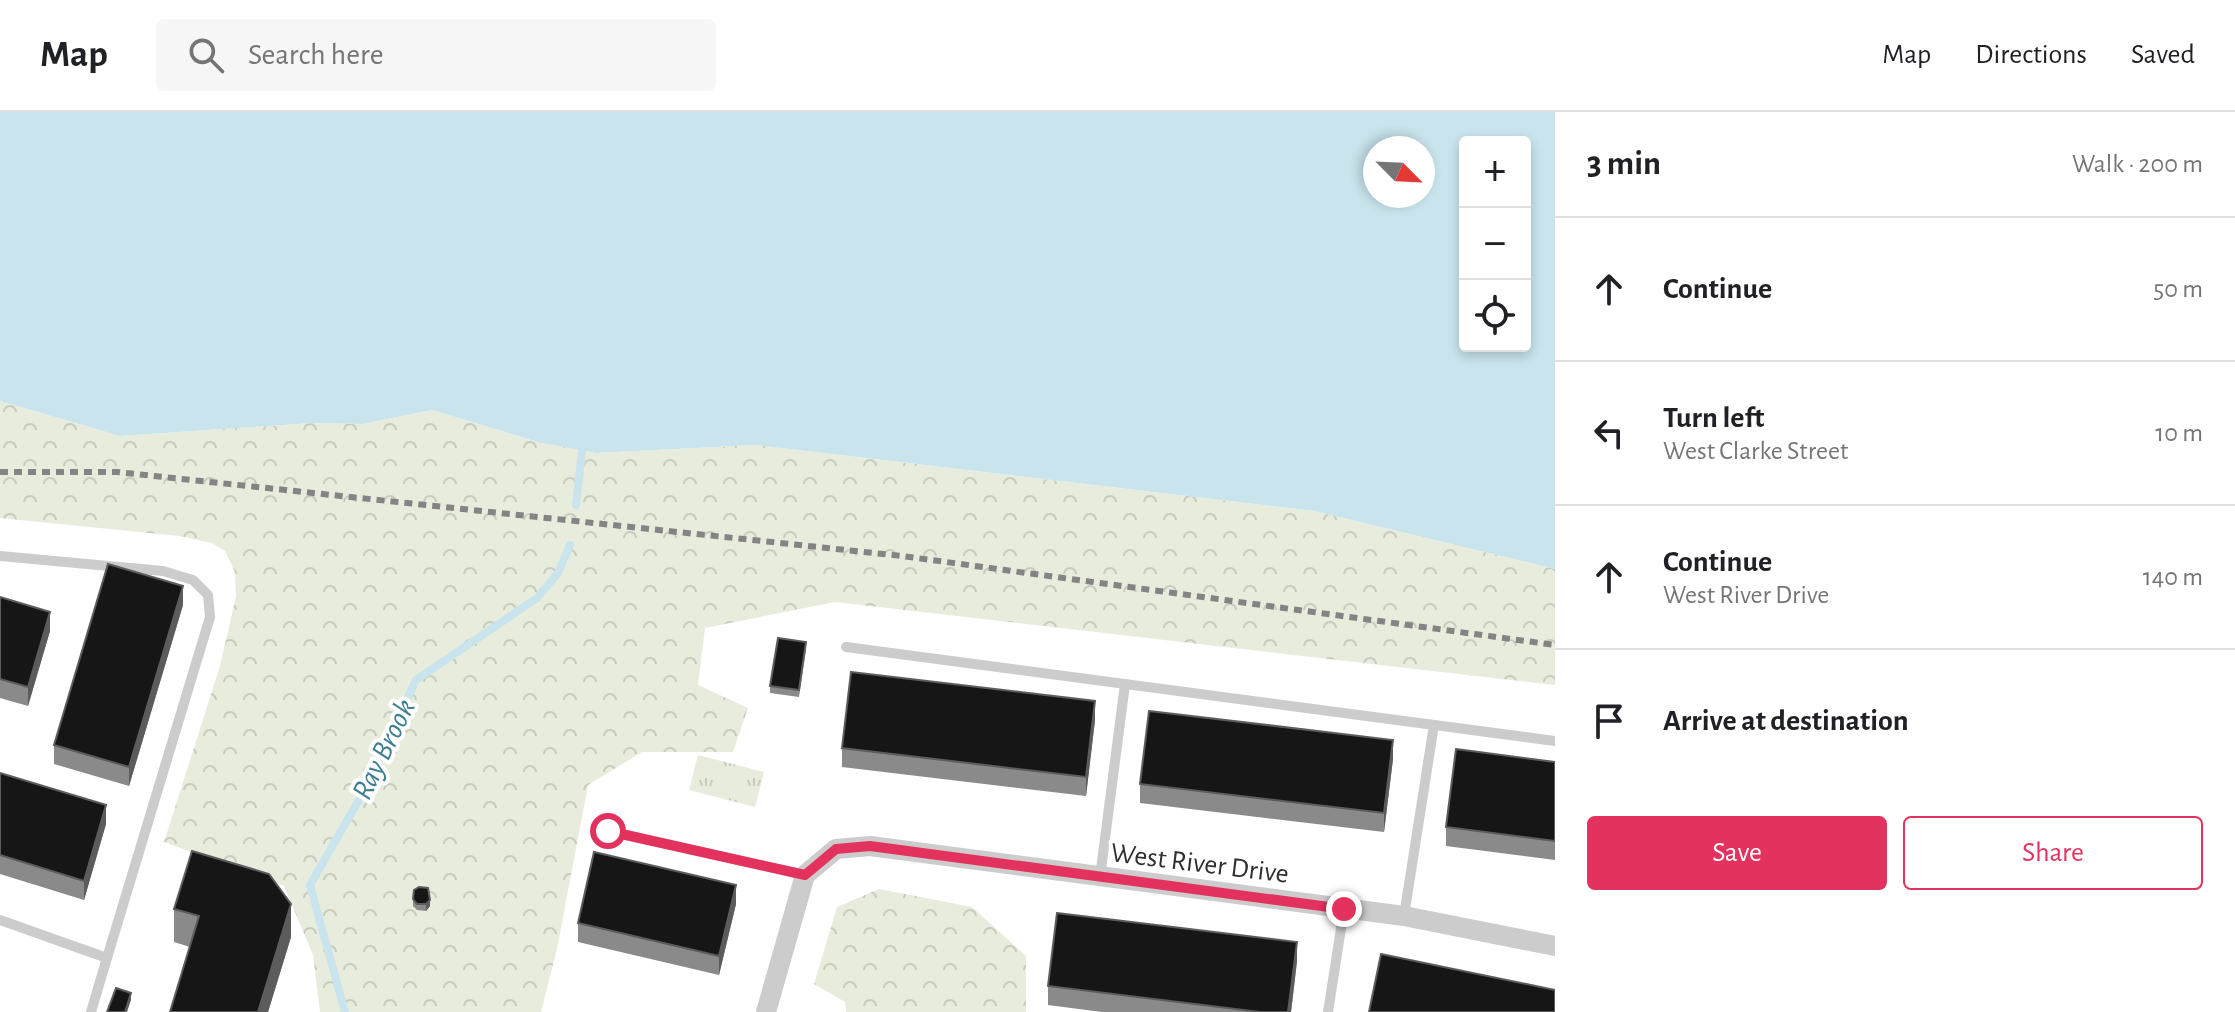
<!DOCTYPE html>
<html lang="en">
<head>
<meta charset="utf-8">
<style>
	body { margin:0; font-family:"Alegreya Sans",sans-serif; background:#f6f6f6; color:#202124 }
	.controls { position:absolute; right:24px; top:24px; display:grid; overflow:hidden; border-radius:8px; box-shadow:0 4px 12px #0003 }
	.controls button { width:72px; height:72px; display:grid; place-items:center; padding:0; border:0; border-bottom:2px solid #e0e0e0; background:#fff; color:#202124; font:40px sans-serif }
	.compass { position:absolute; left:1363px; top:24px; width:72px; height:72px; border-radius:50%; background:#fff; box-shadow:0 4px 12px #0003; rotate:114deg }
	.stop { position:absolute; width:24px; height:24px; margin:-18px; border:6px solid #e4325f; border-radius:50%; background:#fff }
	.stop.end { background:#e4325f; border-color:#fff; box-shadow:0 2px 8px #0008 }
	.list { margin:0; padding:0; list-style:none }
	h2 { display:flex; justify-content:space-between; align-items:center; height:104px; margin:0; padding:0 32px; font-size:34px }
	h2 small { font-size:26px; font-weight:400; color:#757577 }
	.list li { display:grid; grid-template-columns:52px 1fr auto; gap:24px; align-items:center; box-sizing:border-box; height:144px; padding:0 32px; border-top:2px solid #e0e0e0 }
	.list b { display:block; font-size:30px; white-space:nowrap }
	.list p { margin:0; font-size:26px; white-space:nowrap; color:#757577 }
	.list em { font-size:26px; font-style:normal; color:#757577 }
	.actions { display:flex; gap:16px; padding:24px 32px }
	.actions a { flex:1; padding:18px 0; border:2px solid #e4325f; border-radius:8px; text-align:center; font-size:28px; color:#e4325f }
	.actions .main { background:#e4325f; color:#fff }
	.icon { flex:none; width:44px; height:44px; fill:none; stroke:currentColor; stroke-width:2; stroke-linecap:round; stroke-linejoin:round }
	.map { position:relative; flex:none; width:1555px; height:900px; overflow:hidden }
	header { display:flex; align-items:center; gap:48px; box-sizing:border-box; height:112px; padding:0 40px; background:#fff; border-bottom:2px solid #e0e0e0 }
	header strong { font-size:38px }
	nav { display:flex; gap:44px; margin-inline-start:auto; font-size:28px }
	.search { width:560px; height:72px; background:#f6f6f6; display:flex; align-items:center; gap:20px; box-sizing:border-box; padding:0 28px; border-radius:8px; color:#757577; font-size:30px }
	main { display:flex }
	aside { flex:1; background:#fff }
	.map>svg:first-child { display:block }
	.forest { fill:url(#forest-crowns) }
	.park { fill:url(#park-tufts) }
	.water { fill:#c9e4ec; fill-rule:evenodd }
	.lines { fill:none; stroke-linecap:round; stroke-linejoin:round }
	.stream { stroke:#c9e4ec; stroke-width:8 }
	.lane { stroke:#ccc; stroke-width:10 }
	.street { stroke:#ccc; stroke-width:20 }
	.rail { stroke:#848484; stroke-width:6; stroke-dasharray:8 6; stroke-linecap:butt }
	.wall { fill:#8a8a8a }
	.shaded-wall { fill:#5c5c5c }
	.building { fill:#161616; stroke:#5c5c5c; stroke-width:2 }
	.route { stroke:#e4325f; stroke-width:10 }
	.labels { text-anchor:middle; stroke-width:8; stroke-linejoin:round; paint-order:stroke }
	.street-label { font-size:28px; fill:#2f2f2f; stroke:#fff }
	.water-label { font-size:30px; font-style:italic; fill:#3d7f91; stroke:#fff }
</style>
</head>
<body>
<header>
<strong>Map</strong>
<div class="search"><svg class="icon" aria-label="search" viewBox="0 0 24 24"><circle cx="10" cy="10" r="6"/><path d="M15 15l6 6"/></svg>Search here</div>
<nav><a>Map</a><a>Directions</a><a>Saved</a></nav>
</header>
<main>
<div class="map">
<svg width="1555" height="900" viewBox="0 0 1555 900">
	<defs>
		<pattern id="forest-crowns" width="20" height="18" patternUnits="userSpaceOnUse" patternTransform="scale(2)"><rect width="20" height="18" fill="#e8ecdd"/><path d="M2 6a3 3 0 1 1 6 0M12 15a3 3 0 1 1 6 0" fill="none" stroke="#c7cbbe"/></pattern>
		<pattern id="park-tufts" width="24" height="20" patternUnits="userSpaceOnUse" patternTransform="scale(2)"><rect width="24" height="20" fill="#e8ecdd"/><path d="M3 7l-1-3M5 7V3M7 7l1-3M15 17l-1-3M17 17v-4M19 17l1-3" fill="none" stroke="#c7cbbe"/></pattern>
	</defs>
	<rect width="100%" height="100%" fill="#fff"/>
	<path class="forest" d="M0,289L120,324L312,311L363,312L432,298L541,331L596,341L755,333L1314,399L1555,457V573L835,490L705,516L698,573L748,596L733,640H642L588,673L557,837L541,900H320L313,843L284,774L164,730L220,554L236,484L235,460L225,439L212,431L179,424L0,406Z
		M879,777L972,795L1026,844V900H846L845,890L814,872L837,795Z"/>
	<path class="park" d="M698,643L764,660L755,695L689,678Z"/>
	<path class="water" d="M0,0H1555V457L1314,399L755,333L596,341L541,331L432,298L363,312L312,311L120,324L0,289ZM1465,30H1525V234H1465ZM1375,36H1423V84H1375Z"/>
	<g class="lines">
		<path class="stream" d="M576,393L583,330
			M345,900L310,773L367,674L416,568L537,486L558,461L570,433"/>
		<path class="lane" d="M0,444L163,459L193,468L208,483L210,505L107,846L0,808
			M846,535L1555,629
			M608,719L805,763
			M1100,765L1125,572
			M1404,804L1434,613
			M91,900L107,846
			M1328,900L1344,797"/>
		<path class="street" d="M766,900L805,763L836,737L870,734L1404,804L1555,834"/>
		<path class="rail" d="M0,360H117L902,444L1555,533"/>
	</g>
	<path class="wall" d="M0,485L50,519L28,594L0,586Z
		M183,493L129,674L54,652V633Z
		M806,537L799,585L770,581V574Z
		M1095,608L1086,684L842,655V636Z
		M1393,647L1384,720L1140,691V672Z
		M1555,650V748L1446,734V715Z
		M0,661L106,712L84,788L0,762Z
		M413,787L430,794L426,799L417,798L413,794Z
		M736,792L719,863L578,830V811Z
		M174,797L291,825L268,900H170L190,835L174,830Z
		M1297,849L1291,900H1102L1048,893V874Z"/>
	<path class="shaded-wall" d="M183,474V493L129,674V655Z
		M50,500V519L28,594V575Z
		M1095,589V608L1086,684V665Z
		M1393,628V647L1384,720V701Z
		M106,693V712L84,788V769Z
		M736,773V792L719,863V844Z
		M430,788V794L426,799V792Z
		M291,792V825L268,900H258Z
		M1297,830V849L1291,900H1288Z
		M131,881V888L127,900H125Z"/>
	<path class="building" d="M108,452L183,474L129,655L54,633Z
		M0,485L50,500L28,575L0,567Z
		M778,526L806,530L799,578L770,574Z
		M851,560L1095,589L1086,665L842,636Z
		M1149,599L1393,628L1384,701L1140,672Z
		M1456,637L1555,650V729L1446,715Z
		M0,661L106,693L84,769L0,743Z
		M192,739L269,762L291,792L258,900H170L199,804L174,797Z
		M594,740L736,773L719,844L578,811Z
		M419,775L428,776L430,788L426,792H417L413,787L414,778Z
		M1057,801L1297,830L1288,900H1260L1048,874Z
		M1381,842L1555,878V900H1369Z
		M116,876L131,881L125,900H107Z"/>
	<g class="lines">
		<path class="route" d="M608,719L805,763L836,737L870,734L1344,797"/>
	</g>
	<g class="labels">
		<g class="street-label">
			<text transform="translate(1200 750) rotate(7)" y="10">West River Drive</text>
		</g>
		<g class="water-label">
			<text transform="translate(383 637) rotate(-64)" y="10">Ray Brook</text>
		</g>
	</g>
</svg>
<div class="controls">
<button>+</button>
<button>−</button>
<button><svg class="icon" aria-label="locate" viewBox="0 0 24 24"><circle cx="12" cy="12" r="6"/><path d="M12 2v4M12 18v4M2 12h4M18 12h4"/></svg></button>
</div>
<svg class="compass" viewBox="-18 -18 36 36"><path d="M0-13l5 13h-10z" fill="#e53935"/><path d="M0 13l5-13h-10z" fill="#757577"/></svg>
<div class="stop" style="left:608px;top:719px"></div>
<div class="stop end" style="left:1344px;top:797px"></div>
</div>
<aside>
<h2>3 min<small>Walk · 200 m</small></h2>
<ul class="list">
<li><svg class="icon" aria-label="ahead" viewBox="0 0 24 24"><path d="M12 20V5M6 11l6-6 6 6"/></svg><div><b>Continue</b></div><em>50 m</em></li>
<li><svg class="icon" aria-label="left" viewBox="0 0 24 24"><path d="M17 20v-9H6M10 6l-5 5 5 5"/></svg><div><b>Turn left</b><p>West Clarke Street</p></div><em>10 m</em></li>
<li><svg class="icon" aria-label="ahead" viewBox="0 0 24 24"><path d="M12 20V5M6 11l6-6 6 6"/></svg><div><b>Continue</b><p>West River Drive</p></div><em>140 m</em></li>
<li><svg class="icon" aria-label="arrive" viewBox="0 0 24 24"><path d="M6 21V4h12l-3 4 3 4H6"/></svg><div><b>Arrive at destination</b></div></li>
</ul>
<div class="actions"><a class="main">Save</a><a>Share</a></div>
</aside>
</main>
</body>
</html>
